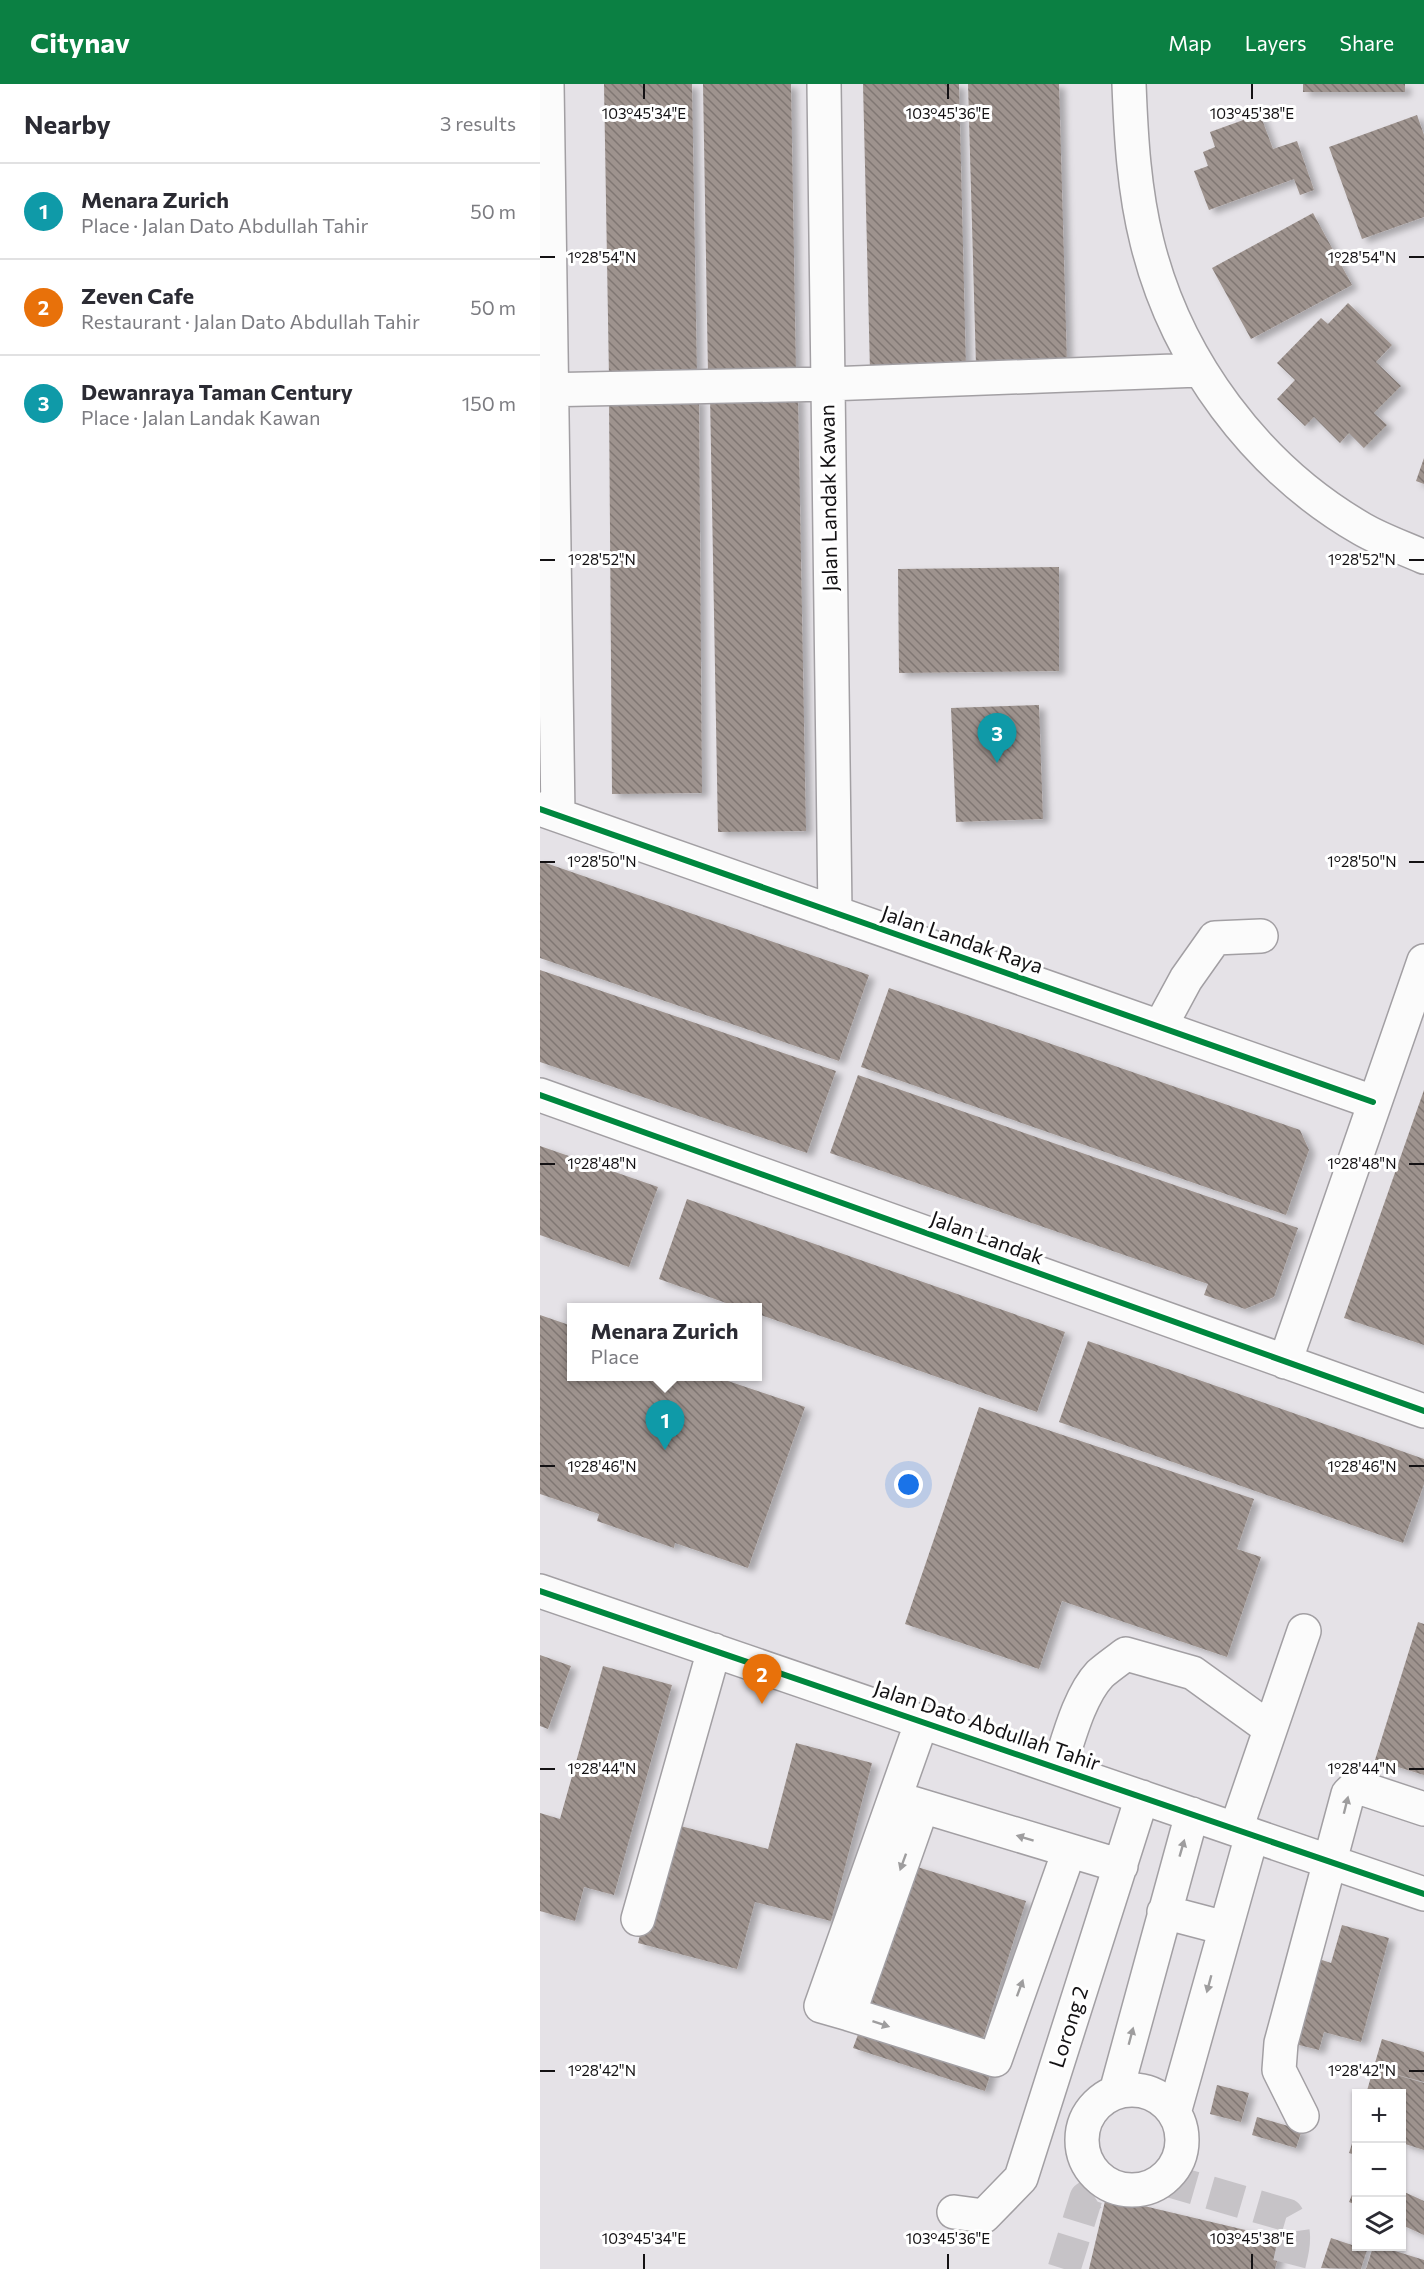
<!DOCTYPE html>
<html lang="en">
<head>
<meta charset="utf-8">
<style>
	body { margin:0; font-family:Commissioner,sans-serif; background:#f2f2f3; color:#2b2b33 }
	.controls { position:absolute; right:18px; bottom:18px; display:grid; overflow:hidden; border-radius:0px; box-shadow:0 2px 4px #0004 }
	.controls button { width:54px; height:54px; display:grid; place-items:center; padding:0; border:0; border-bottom:2px solid #e1e1e2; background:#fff; color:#2b2b33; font:30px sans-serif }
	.you { position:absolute; left:369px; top:1401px; width:21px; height:21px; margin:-15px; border:4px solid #fff; border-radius:50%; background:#1a73e8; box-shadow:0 0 0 9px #1a73e833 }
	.badge { display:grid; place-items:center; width:39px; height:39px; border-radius:50%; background:#0b8043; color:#fff; font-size:20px; font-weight:700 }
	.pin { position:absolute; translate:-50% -50px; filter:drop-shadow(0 2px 3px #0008) }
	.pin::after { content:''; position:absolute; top:32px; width:21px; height:18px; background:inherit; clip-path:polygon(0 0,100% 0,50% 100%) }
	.popup { position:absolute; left:27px; top:1219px; width:195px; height:78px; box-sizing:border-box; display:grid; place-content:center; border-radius:0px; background:#fff; filter:drop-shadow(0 2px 4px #0005); font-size:20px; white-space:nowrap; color:#7c7c81 }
	.popup b { font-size:22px; color:#2b2b33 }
	.popup::after { content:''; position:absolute; left:50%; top:100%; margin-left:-12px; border:12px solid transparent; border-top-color:#fff }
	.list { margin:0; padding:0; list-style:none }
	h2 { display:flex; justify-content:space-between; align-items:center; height:78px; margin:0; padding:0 24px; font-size:26px }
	h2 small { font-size:20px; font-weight:400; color:#7c7c81 }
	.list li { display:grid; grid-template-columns:39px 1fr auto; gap:18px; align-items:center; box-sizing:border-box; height:96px; padding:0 24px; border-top:2px solid #e1e1e2 }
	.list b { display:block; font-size:22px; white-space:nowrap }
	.list p { margin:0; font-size:20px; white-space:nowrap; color:#7c7c81 }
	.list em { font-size:20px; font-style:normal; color:#7c7c81 }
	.icon { flex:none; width:33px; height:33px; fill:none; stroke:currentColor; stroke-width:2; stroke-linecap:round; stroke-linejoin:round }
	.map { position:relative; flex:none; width:884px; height:2185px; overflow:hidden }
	header { display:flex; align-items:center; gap:36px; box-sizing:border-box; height:84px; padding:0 30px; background:#0b8043; color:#fff }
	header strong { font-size:28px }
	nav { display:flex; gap:33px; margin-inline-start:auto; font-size:21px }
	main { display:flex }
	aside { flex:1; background:#fff }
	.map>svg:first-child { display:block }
	.building { fill:url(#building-back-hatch); filter:url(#shadow) }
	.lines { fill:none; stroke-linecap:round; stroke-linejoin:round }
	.minor-tunnel { stroke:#c6c3c7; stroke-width:33; stroke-dasharray:33 16; stroke-linecap:butt }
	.minor-casing { stroke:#a29fa3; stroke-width:36 }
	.minor { stroke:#fbfbfb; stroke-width:33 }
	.cycleway-casing { stroke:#fff; stroke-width:10 }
	.cycleway { stroke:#00873e; stroke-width:6 }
	.oneway { fill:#9e9d9e }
	.ticks { fill:none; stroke:#131113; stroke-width:2 }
	.labels { text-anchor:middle; stroke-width:6; stroke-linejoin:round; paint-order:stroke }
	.street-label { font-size:21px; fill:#131113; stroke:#fff }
	.ticks-label { font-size:15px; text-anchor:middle; fill:#131113; stroke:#fff; stroke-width:6; stroke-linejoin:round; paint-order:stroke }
</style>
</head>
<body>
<header>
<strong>Citynav</strong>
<nav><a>Map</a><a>Layers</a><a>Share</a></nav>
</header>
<main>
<aside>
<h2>Nearby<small>3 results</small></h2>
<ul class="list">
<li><span class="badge" style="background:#0f9aa8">1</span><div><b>Menara Zurich</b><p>Place · Jalan Dato Abdullah Tahir</p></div><em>50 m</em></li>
<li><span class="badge" style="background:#e8710a">2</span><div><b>Zeven Cafe</b><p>Restaurant · Jalan Dato Abdullah Tahir</p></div><em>50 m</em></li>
<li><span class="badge" style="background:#0f9aa8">3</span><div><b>Dewanraya Taman Century</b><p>Place · Jalan Landak Kawan</p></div><em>150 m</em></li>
</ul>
</aside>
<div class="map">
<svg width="884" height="2185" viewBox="0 0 884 2185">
	<defs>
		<pattern id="building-back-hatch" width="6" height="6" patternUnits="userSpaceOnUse" patternTransform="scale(1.5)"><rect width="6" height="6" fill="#9e938e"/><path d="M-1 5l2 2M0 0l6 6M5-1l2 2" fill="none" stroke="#807773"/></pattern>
		<filter id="shadow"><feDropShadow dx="6" dy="4" stdDeviation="3" flood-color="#0004"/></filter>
	</defs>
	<rect width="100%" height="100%" fill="#e5e2e7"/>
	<path class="building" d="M64,0H152L157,292L69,293Z
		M163,0H251L256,289L168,291Z
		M323,0H419L426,285L330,287Z
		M428,0H519L527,280L436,283Z
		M763,0H865V8H763Z
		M720,30L733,65L757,57L774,106L760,111L754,95L669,126L654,87L668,82L663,68L675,63L670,48Z
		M877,31L884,51V133L822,155L789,63Z
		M773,129L812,201L711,255L672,184Z
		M808,219L852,261L836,278L861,302L834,329L847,341L824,364L809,349L800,359L774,333L765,342L737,315L755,296L737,279L781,234L788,240Z
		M258,311L266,747L178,748L170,312Z
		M159,314L162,709L72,710L69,315Z
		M884,374V400L876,397Z
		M519,483V587L359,589L358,485Z
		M499,621L503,735L416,738L411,624Z
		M0,777L329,891L299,977L0,874Z
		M0,886L296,987L267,1069L0,978Z
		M349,904L760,1046L769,1066L746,1131L321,983Z
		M318,991L758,1144L734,1213L705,1225L664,1211L668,1200L290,1069Z
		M884,1006V1261L804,1234Z
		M0,1062L118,1103L89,1183L0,1151Z
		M147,1115L525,1248L497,1328L218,1230V1224H200L119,1195Z
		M0,1231L32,1242V1293H176L265,1323L208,1484L135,1459L134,1464L57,1437L59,1430L0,1410Z
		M548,1257L884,1375V1400L863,1459L519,1338Z
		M439,1323L714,1415L697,1465L721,1473L687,1573L522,1517L499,1585L365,1540Z
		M878,1538L884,1540V1691L835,1676Z
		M0,1571L31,1582L8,1645L0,1642Z
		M63,1582L132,1601L74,1811L44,1803L35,1837L0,1827V1729L20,1735Z
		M256,1659L332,1679L291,1837L215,1818L197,1885L98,1859L129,1739L228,1765Z
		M371,1781L486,1817L440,1964L325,1929Z
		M802,1841L849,1854L821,1958L784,1948L779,1966L751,1959L779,1875L791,1879Z
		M322,1940L453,1982L445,2007L313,1964Z
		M842,1955L884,1968V1998L836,1985L884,1999V2066L862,2059V2010H826Z
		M677,2001L709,2009L701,2038L670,2030Z
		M717,2033L762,2046L756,2064L712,2051Z
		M816,2047V2071L809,2069Z
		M816,2101V2121L809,2118Z
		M862,2107L884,2117V2151L862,2141Z
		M566,2113L743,2155L735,2185H549Z
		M791,2154L827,2166L821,2185L781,2184Z
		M833,2163H842L884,2176V2185H826Z"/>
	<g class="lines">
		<path class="minor-tunnel" d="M623,2095L747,2131C758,2149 753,2165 748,2185
			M524,2185L546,2114L567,2100"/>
		<defs>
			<path id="minor" d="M7,0L18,731
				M284,0L295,829
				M589,0C591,53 594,106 607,158C636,276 716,384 822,445C841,456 864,464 884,473
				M0,306L288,300L660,286
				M0,725L833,1018
				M620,943L646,895L675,854L721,852
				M0,1011L884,1327
				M745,1278L884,877
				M0,1507L884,1810
				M519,1684C528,1657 539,1612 560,1590C568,1583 578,1576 586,1570L653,1589L729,1644
				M362,1716L581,1782
				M382,1723L309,1930L455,1976L529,1767
				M696,1745L764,1547
				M624,1828L685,1844
				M98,1835L174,1566
				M309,1930L281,1922L382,1637
				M542 2056a50 50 0 1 1 100 0a50 50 0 1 1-100 0Z
				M576,2008L652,1730
				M634,2029L712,1751
				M762,2032L739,1986L741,1959L808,1710L814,1704H821L884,1725
				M414,2128L444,2132L481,2094L602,1713"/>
		</defs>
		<use href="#minor" class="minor-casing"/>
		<use href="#minor" class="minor"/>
		<defs>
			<path id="cycleway" d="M0,725L833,1018
				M0,1011L884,1327
				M0,1507L884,1810"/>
		</defs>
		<use href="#cycleway" class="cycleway-casing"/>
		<use href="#cycleway" class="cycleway"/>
	</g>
	<defs><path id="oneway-solid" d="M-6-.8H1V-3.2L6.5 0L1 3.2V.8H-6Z" transform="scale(1.5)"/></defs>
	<g class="oneway">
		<use href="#oneway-solid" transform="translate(806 1721) rotate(-76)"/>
		<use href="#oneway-solid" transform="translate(485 1754) rotate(-163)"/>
		<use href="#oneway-solid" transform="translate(642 1764) rotate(-74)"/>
		<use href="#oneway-solid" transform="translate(363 1778) rotate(110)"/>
		<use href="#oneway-solid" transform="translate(669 1900) rotate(105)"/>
		<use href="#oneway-solid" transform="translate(480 1904) rotate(-70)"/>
		<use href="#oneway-solid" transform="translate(341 1940) rotate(18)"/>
		<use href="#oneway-solid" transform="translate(591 1952) rotate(-75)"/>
	</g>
	<path class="ticks" d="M104,0V15M408,0V15M712,0V15M0,173H15M869,173H884M0,476H15M869,476H884M0,778H15M869,778H884M0,1080H15M869,1080H884M0,1382H15M869,1382H884M0,1685H15M869,1685H884M0,1987H15M869,1987H884M104,2170V2185M408,2170V2185M712,2170V2185"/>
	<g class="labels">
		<g class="street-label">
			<text transform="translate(289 414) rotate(-91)" y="7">Jalan Landak Kawan</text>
			<text transform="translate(422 856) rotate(19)" y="7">Jalan Landak Raya</text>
			<text transform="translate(447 1154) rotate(20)" y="7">Jalan Landak</text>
			<text transform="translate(447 1642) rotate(19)" y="7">Jalan Dato Abdullah Tahir</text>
			<text transform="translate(529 1943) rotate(-72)" y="7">Lorong 2</text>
		</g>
	</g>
	<g class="ticks-label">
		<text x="104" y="35">103°45'34"E</text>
		<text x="408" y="35">103°45'36"E</text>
		<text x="712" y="35">103°45'38"E</text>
		<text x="62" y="179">1°28'54"N</text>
		<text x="822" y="179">1°28'54"N</text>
		<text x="62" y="481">1°28'52"N</text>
		<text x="822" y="481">1°28'52"N</text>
		<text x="62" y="783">1°28'50"N</text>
		<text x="822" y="783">1°28'50"N</text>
		<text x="62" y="1085">1°28'48"N</text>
		<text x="822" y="1085">1°28'48"N</text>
		<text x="62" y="1388">1°28'46"N</text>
		<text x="822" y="1388">1°28'46"N</text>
		<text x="62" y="1690">1°28'44"N</text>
		<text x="822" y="1690">1°28'44"N</text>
		<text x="62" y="1992">1°28'42"N</text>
		<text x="822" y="1992">1°28'42"N</text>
		<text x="104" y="2160">103°45'34"E</text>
		<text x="408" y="2160">103°45'36"E</text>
		<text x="712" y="2160">103°45'38"E</text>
	</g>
</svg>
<div class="controls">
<button>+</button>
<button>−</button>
<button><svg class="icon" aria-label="layers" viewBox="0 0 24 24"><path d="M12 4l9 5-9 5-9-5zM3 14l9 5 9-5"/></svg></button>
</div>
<div class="you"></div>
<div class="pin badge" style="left:125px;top:1366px;background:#0f9aa8">1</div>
<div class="popup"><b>Menara Zurich</b>Place</div>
<div class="pin badge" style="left:222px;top:1620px;background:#e8710a">2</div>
<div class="pin badge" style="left:457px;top:679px;background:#0f9aa8">3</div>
</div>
</main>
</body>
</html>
